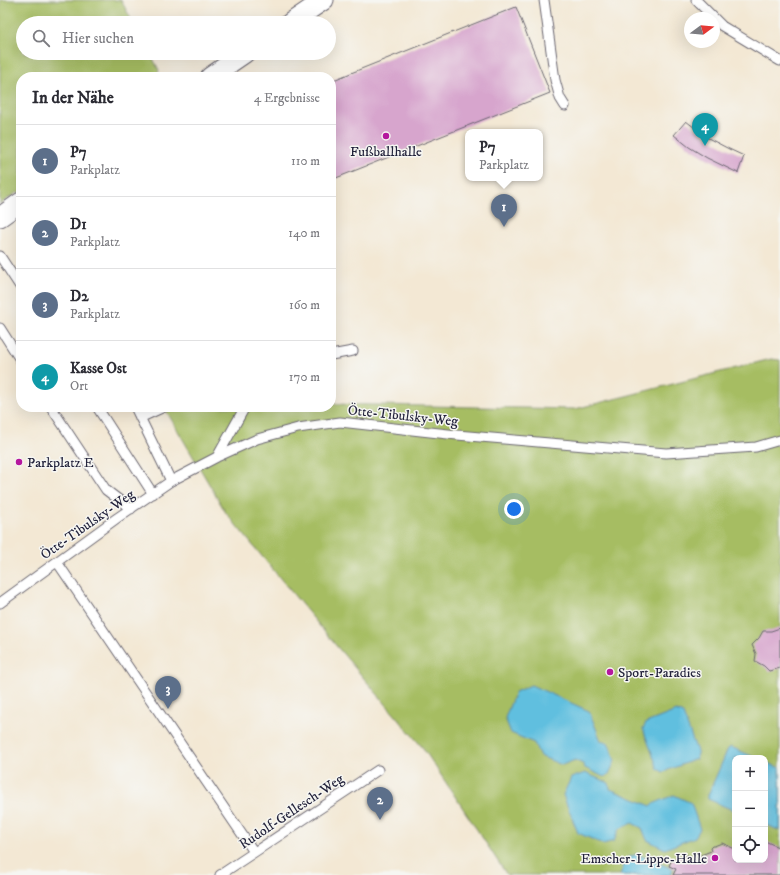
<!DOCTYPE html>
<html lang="de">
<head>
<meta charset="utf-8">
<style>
	body { margin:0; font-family:"IM FELL DW Pica",serif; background:#f7f7f7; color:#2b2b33 }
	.controls { position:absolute; right:12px; bottom:12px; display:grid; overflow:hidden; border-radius:8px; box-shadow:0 4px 16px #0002 }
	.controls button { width:36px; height:36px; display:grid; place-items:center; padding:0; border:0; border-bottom:1px solid #e1e1e2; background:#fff; color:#2b2b33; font:20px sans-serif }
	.compass { position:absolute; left:684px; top:12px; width:36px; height:36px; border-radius:50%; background:#fff; box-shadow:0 4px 16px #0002; rotate:74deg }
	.you { position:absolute; left:514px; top:509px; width:14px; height:14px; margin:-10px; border:3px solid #fff; border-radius:50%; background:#1a73e8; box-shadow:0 0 0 6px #1a73e833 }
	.badge { display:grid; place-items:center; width:26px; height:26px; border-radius:50%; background:#0f766e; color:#fff; font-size:13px; font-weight:700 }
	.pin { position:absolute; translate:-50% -33px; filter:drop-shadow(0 1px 2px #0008) }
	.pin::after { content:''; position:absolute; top:21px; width:14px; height:12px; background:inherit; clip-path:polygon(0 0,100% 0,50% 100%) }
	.popup { position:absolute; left:465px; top:129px; width:78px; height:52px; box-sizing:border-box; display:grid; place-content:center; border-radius:8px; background:#fff; filter:drop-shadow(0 1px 3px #0005); font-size:13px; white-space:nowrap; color:#7c7c81 }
	.popup b { font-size:15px; color:#2b2b33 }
	.popup::after { content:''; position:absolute; left:50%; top:100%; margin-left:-8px; border:8px solid transparent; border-top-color:#fff }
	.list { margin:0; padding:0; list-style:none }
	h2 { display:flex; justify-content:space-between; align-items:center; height:52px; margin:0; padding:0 16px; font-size:17px }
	h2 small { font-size:13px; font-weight:400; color:#7c7c81 }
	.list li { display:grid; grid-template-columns:26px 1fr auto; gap:12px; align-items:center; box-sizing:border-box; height:72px; padding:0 16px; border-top:1px solid #e1e1e2 }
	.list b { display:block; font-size:15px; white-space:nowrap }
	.list p { margin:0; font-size:13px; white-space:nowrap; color:#7c7c81 }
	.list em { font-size:13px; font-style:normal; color:#7c7c81 }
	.icon { flex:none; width:22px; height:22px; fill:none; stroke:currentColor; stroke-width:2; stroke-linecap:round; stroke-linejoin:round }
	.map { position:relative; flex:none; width:780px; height:875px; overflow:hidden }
	.search { position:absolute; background:#fff; box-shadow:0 4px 16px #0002; left:16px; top:16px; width:320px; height:44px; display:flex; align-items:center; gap:10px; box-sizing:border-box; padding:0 14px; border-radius:22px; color:#7c7c81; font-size:15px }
	.panel { position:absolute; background:#fff; box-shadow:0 4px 16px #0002; left:16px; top:72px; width:320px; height:340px; border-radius:16px }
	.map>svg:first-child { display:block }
	.green { fill:#a6bd62; stroke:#64704e; fill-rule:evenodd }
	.water { fill:#61bfdf; stroke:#42708d }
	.building { fill:#d7a5cd }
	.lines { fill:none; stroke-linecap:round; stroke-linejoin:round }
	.service-casing { stroke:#6b6771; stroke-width:11 }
	.minor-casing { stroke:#6b6771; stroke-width:21 }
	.service { stroke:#fff; stroke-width:9 }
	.minor { stroke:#fff; stroke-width:19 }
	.poi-dot { fill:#b5179e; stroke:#f6f6f2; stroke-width:1.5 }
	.labels { text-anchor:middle; stroke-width:3; stroke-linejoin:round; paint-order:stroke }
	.poi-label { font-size:14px; fill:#22223b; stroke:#f6f6f2; text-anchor:start }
	.street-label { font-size:14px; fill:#22223b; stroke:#f6f6f2 }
</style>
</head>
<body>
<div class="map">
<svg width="780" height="875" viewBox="0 0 780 875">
	<rect width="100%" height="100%" fill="#f6f6f2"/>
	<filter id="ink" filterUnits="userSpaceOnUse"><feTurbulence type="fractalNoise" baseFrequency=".025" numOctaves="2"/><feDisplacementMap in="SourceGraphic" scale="8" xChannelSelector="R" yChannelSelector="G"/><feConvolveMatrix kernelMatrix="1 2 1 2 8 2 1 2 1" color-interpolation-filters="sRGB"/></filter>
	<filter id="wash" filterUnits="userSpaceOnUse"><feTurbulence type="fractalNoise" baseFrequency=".012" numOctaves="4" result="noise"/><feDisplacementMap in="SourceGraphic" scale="16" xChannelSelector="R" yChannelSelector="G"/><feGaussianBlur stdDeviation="0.9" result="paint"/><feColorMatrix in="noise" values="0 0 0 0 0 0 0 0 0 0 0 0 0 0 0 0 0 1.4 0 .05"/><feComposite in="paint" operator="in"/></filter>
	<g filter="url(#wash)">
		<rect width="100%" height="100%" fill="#f3e8d4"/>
		<path class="green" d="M0,0H121L133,23H23V53H150L159,70L157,77H21V196L18,192L0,204Z
			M771,359L780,360V875H507L423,748L328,636L226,513L164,407H331V404L575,409ZM735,758H765V860H735Z"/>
		<path class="water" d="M531,685L589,711L601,741L609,744L615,761L609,774L604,777L585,768L583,764L575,760L562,765L540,756L534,743L511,733L505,718L515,692Z
			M676,711L683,714L698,754L696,759L663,772L658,769L643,729L646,723Z
			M731,747L756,758H735V811L708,799V795L728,749Z
			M765,762L780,768V831L765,824Z
			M585,773L609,783L610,789L651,806L653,804L674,795L691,803L700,829L695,837L665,849L647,840L642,828L632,823L619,829L614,841L603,844L578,833L563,795L571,778Z
			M637,854L673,869L671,875H620L627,858Z"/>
		<g id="blocks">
			<path class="building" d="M516,7L550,93L331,180V81Z
				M686,121L708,138L729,149L744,156L738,173L707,158L689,147L674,135Z
				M780,628V668L769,671L764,666L755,661L756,654L752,645L759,638L763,631H771Z
				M765,841L778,847L780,851V875H673L676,869L669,866L671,861L684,856L687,855L690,856L691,859L711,851L710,848L712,846H714L722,843L735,849V860H765Z"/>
		</g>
	</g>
	<g filter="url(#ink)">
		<use href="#blocks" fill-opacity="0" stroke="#6b6771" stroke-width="1"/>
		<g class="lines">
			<defs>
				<path id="service" d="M544,0L555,80L560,98L565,106
					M696,0L722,26L780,61
					M0,256L21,288
					M0,328L21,361
					M331,355L353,351
					M51,407L106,490L131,509
					M97,407L153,494
					M135,407L171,481
					M140,418L164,407
					M217,457L245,407
					M57,562L254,852
					M0,603L117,518L171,481L217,457L257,439L298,428L340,422L457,435L666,453L756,447L780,440
					M220,875L378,770"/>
				<path id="minor" d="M290,23L324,0
					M210,77L245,53
					M0,217L21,202"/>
			</defs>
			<use href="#service" class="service-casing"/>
			<use href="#minor" class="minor-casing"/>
			<use href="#service" class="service"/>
			<use href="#minor" class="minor"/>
		</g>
	</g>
	<g class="poi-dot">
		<circle cx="386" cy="136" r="4"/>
		<circle cx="19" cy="462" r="4"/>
		<circle cx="610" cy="672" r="4"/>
		<circle cx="715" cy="858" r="4"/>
	</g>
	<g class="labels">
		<g class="poi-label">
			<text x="386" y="156" text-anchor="middle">Fußballhalle</text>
			<text x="27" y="467">Parkplatz E</text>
			<text x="618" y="677">Sport-Paradies</text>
			<text x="707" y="863" text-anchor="end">Emscher-Lippe-Halle</text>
		</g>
		<g class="street-label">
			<text transform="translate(403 415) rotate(6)" y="5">Ötte-Tibulsky-Weg</text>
			<text transform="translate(87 524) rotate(-35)" y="5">Ötte-Tibulsky-Weg</text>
			<text transform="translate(291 811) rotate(-34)" y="5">Rudolf-Gellesch-Weg</text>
		</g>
	</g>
</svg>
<div class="controls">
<button>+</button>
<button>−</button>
<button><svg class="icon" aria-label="locate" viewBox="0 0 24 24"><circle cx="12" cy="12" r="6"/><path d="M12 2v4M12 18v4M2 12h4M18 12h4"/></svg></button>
</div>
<svg class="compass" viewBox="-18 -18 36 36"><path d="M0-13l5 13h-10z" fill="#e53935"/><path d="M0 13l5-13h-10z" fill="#7c7c81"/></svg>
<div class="you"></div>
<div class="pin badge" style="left:504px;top:227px;background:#5c6f8a">1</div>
<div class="popup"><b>P7</b>Parkplatz</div>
<div class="pin badge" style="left:380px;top:820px;background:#5c6f8a">2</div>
<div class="pin badge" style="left:168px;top:709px;background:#5c6f8a">3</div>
<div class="pin badge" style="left:705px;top:146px;background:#0f9aa8">4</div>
<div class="search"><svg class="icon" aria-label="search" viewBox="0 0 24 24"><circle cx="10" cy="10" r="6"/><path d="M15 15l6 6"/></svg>Hier suchen</div>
<section class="panel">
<h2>In der Nähe<small>4 Ergebnisse</small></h2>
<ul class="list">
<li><span class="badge" style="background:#5c6f8a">1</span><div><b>P7</b><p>Parkplatz</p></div><em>110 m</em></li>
<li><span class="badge" style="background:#5c6f8a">2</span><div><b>D1</b><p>Parkplatz</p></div><em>140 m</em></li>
<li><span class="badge" style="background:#5c6f8a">3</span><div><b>D2</b><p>Parkplatz</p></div><em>160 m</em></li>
<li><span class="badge" style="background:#0f9aa8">4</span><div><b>Kasse Ost</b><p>Ort</p></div><em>170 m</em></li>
</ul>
</section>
</div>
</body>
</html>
